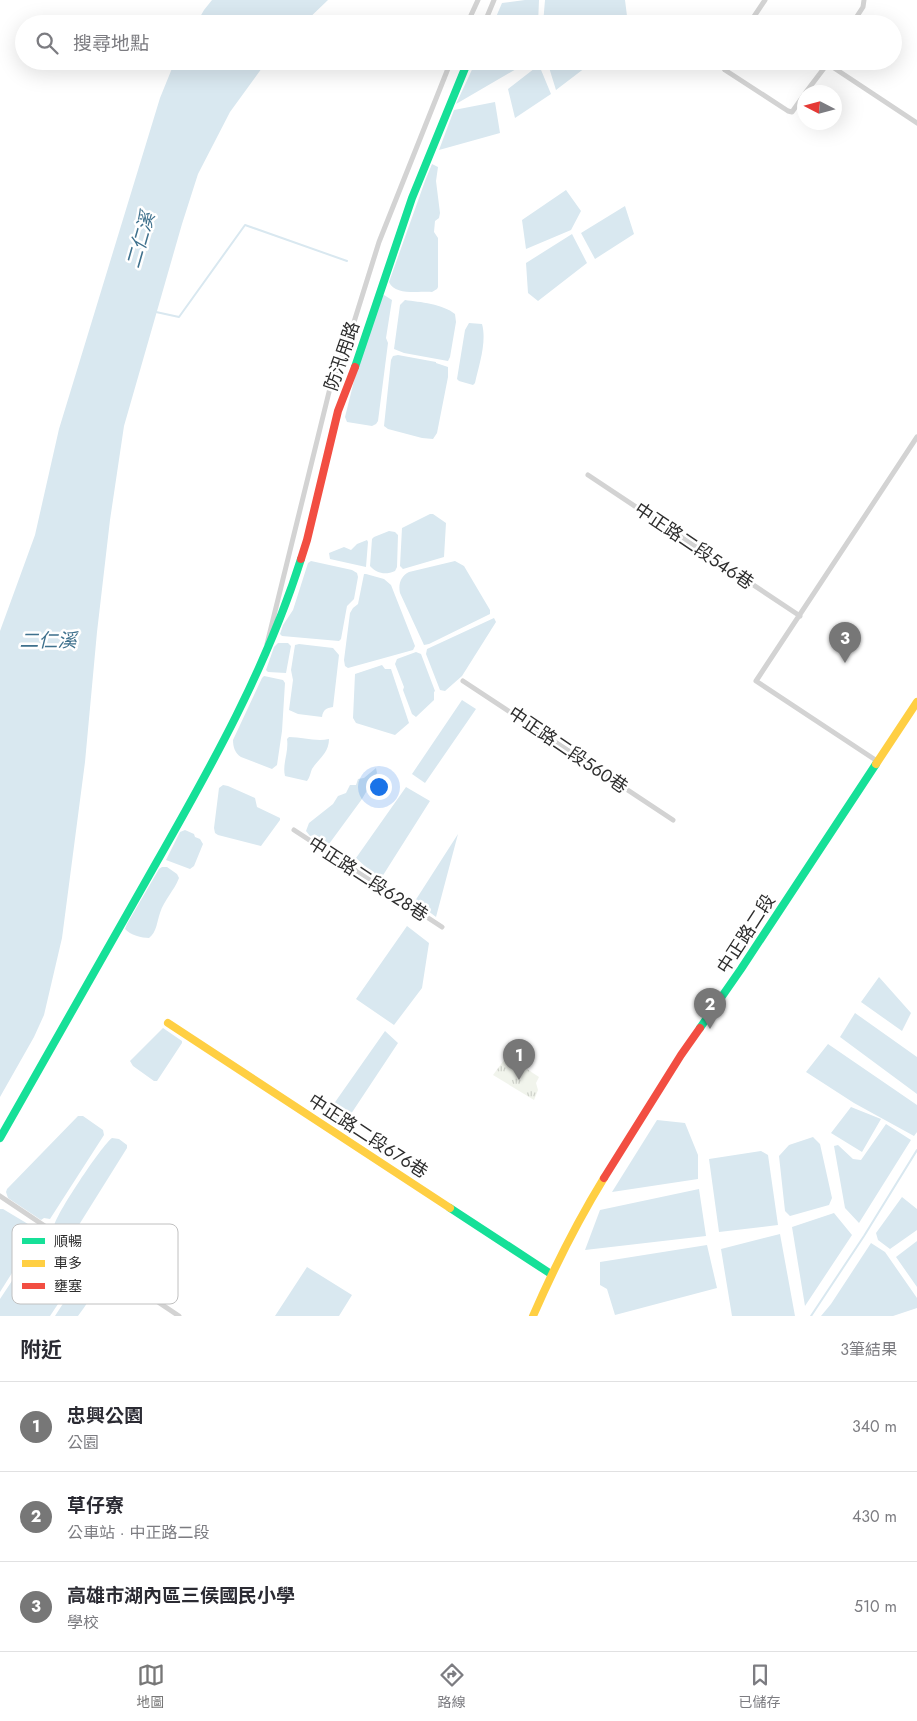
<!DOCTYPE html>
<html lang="zh-TW">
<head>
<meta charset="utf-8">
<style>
	body { margin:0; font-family:Jost,"Noto Sans TC",sans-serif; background:#f2f2f3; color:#2b2b33 }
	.compass { position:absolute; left:797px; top:85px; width:45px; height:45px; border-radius:50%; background:#fff; box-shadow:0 5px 20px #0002; rotate:276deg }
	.you { position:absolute; left:378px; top:786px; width:18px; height:18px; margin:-12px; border:4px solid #fff; border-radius:50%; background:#1a73e8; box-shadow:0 0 0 8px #1a73e833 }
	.badge { display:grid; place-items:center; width:32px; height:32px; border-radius:50%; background:#777; color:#fff; font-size:16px; font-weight:700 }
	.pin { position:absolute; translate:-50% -41px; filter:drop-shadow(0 1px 2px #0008) }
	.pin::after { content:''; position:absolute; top:26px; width:18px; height:15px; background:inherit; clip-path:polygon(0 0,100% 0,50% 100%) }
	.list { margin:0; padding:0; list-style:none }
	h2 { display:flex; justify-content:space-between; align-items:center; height:65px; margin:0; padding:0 20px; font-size:21px }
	h2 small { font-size:16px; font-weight:400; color:#7c7c81 }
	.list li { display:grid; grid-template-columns:32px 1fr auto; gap:15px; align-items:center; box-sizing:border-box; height:90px; padding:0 20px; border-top:1px solid #e1e1e2 }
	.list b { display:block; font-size:19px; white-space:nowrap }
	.list p { margin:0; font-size:16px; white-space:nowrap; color:#7c7c81 }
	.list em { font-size:16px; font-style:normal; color:#7c7c81 }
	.icon { flex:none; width:28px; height:28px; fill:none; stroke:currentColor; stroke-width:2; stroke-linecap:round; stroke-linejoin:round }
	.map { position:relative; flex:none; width:917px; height:1316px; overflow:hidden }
	.search { position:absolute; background:#fff; box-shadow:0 5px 20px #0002; left:15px; right:15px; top:15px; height:55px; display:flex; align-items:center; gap:12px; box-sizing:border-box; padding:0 18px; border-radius:28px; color:#7c7c81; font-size:19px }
	.sheet { height:335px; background:#fff }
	nav { display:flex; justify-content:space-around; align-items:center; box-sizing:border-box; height:70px; border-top:1px solid #e1e1e2; background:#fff; font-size:14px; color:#7c7c81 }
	nav a { display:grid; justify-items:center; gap:2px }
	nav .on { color:#777 }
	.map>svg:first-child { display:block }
	.park { fill:url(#park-tufts) }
	.water { fill:#d9e8f0 }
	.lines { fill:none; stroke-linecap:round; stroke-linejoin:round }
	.stream { stroke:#d9e8f0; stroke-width:2 }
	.street { stroke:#d3d3d3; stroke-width:5 }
	.fast { stroke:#16e098; stroke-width:8 }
	.slow { stroke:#ffcf43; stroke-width:8 }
	.jam { stroke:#f24e42; stroke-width:8 }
	.labels { text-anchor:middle; stroke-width:5; stroke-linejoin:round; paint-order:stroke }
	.street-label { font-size:18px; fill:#2e2e2e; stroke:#fff }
	.water-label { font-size:19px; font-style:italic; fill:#3f718d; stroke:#fff }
	.key { fill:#fff; stroke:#c0c0c0; stroke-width:1 }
	.key-label { font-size:14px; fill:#2e2e2e }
</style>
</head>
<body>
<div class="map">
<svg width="917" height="1316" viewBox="0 0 917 1316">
	<defs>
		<pattern id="park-tufts" width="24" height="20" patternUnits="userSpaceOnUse" patternTransform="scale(1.25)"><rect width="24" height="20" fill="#f1f4ec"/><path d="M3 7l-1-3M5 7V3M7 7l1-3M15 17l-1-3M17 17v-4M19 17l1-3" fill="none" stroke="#cfd2cb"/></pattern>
	</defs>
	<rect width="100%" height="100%" fill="#fff"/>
	<path class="park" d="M507,1056L539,1077L536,1083L538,1090L534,1100L493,1075Z"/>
	<path class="water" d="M212,0H328L303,24H196L204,10Z
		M525,0H539L538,24H493L502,3Z
		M545,0H625L628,24H543Z
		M175,61H267L230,112L198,174L182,224L124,426L110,520L97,632L85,762L62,938L44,1015L34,1037L0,1097V631L35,535L59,429L160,98Z
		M476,61H530L456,104Z
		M547,61H594L556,90Z
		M539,65L551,94L515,118L508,89Z
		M495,102L500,133L439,150L454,110Z
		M432,164L438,167L436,181L440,213L439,218L435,221L434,232L438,238V287L437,289L432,292C419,291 395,296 389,282L425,181Z
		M566,190L581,211L571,230L526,249L522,220Z
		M625,206L634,234L595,259L581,233Z
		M572,234L587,263L538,301L528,293L526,263Z
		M384,295L392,300L386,338L388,343L378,421L376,424L372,426L347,422L345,417L359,361L382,296Z
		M405,300C420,302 443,304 455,314L456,322L450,357L448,361L404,353L394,349L400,305Z
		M469,323L482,324C487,342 479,365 475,383L473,385L459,381L457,379L465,330Z
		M398,355L436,362V363L448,367V377L437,433L433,439L422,438L388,429L384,426L391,360L393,356Z
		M430,514H433L446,523L444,557L403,569L400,566L402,528Z
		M389,531L395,532L398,535L397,567L395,571C386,575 377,574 370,566L372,539L374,537Z
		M367,540L368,542L366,567L330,559L329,553L344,547L351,550L357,544Z
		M311,561L352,570L357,573L358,577L354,599L347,606L341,639L339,641L282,636L280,634L283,625L293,610L308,563Z
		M455,561L464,566L490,610V614L429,644L424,645L400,593C398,584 401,576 409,572Z
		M364,574H366L384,579L391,585L415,646L413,650L348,668L345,666L344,660L350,613L353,608L358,604Z
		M494,618L496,622L462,676L445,691L440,690L426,654L427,649Z
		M278,643H288L291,646L286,673L268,672L266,670L274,647Z
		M299,644L333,648L339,655L333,707C326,708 323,710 322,717L298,714L289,710L293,680L291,670L295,645Z
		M416,652L421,654L435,691L434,692V700L416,717L412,714L403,690L404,687L395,664L397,659Z
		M382,665L385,669H391L409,723L395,735L356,723L353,718L355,674Z
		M264,676L283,680L285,683L282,731L277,765L272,769L241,757C235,753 233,747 233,740L262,678Z
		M462,700L476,709L425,783L412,774Z
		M289,737C303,737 316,742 329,739C329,753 319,758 312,769C310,774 310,777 307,781L285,776C282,764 289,752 287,739Z
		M376,768L377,773L362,799L329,844L314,835L310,836L306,831L309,823L333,804L338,796L346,793L350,785H356L358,779L364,778Z
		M223,785L228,786L255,798L257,807L280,818V820L261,846L218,835L215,833L214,828L219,788Z
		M406,787L430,801L380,880L356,858Z
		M185,830L194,834L195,837L200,839L203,844L194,866L190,869L166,860L180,832Z
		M458,834L436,917L415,901Z
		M162,867H167L177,874L179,878C174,891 164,900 160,913C157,921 157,932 149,938C142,938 130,935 125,929L127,924L159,869Z
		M407,926L429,943L422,988L394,1025L356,999Z
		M879,977L911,1013L902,1031L861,1002Z
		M855,1013L917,1057V1094L840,1037Z
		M163,1028L182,1041V1043L157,1081H154L133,1066L130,1061Z
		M385,1031L398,1043L343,1126L326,1115Z
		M828,1044L917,1105V1132L914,1136L854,1103L806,1072Z
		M851,1107L881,1119L862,1152L831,1133Z
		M78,1116H83L103,1130L104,1135L50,1219L44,1218L41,1220L8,1198L6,1192L7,1189Z
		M657,1120L685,1123L698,1155V1179L612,1192Z
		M886,1124L911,1140L859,1223L845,1208L834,1146L838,1145L853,1159L861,1160Z
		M813,1137L820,1144L832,1198L829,1205L790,1216L785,1211L779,1156L789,1145Z
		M112,1138L119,1139L127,1145V1148L72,1236L67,1237L54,1227C54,1217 102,1145 112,1138Z
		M761,1151L768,1155L778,1225L719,1232L709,1159Z
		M699,1189L706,1236L585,1250L600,1210Z
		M902,1197L917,1209V1230L890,1249L878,1240L876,1233Z
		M0,1209H3L33,1227L36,1235L0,1292Z
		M834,1213L852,1235L805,1306L792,1227Z
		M780,1234L795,1316H732L721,1249Z
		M41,1237C48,1236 71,1250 76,1256C79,1260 80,1266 80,1271L50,1316H0V1299Z
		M917,1241V1287L896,1257Z
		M871,1243L885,1252L917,1298V1308L893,1316H821L831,1304Z
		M707,1245L717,1288L615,1315L607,1289L600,1285V1262Z
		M307,1267L352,1295L339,1316H275Z
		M86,1268L94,1269L100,1275C100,1285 85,1307 78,1316H55Z"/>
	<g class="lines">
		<path class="stream" d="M156,312L179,317L245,225L347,261
			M811,1316L864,1236L917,1150"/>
		<path class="street" d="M467,24L478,0
			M484,24L494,0
			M749,24L765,0
			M852,24L863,7L864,0
			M726,61L723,67L725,70L788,111L792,112L804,95
			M828,64L917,123
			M806,92L828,63
			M588,475L800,616
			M267,644L330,388L349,338L379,242L451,61
			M463,681L673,820
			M877,761L756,681L917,437
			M294,830L442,927
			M0,1196L179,1316"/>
		<path class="fast" d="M355,367L412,198L468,61
			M700,1028L741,969L876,764
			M0,1138C52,1047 104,956 155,865C211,767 267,667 301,559
			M450,1208L551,1274"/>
		<path class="slow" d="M876,764L917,702
			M168,1023L450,1208
			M533,1316C554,1268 577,1222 604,1178"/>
		<path class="jam" d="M301,559L307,540L338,411L355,367
			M604,1178L681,1055L700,1028"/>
	</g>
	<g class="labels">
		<g class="street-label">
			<text transform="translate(342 356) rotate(-71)" y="6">防汛用路</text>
			<text transform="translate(694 546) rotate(34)" y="6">中正路二段546巷</text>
			<text transform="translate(568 750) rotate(34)" y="6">中正路二段560巷</text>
			<text transform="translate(368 879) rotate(33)" y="6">中正路二段628巷</text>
			<text transform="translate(746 934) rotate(-57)" y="6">中正路二段</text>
			<text transform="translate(368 1136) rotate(33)" y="6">中正路二段676巷</text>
		</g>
		<g class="water-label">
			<text transform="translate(140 240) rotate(-74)" y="7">二仁溪</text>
			<text x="48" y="647">二仁溪</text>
		</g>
	</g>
	<rect x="12" y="1224" width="166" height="80" rx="8" class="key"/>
	<rect x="22" y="1238" width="23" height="6" fill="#16e098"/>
	<rect x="22" y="1260" width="23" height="7" fill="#ffcf43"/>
	<rect x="22" y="1283" width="23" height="6" fill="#f24e42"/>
	<g class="key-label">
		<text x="54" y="1246">順暢</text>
		<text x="54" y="1268">車多</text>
		<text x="54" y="1291">壅塞</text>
	</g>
</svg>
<svg class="compass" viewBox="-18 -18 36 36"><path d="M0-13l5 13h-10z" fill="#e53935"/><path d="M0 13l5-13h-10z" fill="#7c7c81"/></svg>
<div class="you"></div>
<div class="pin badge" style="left:519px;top:1080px">1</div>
<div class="pin badge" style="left:710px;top:1029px">2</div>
<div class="pin badge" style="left:845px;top:663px">3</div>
<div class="search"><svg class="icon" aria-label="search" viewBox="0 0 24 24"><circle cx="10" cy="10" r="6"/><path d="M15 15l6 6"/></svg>搜尋地點</div>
</div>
<section class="sheet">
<h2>附近<small>3筆結果</small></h2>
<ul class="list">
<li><span class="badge">1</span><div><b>忠興公園</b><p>公園</p></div><em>340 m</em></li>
<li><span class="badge">2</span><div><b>草仔寮</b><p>公車站 · 中正路二段</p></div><em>430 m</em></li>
<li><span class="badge">3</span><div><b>高雄市湖內區三侯國民小學</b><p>學校</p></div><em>510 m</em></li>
</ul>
</section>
<nav>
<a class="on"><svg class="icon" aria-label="map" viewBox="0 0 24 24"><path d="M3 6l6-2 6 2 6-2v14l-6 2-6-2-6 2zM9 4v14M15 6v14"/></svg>地圖</a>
<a><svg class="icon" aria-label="directions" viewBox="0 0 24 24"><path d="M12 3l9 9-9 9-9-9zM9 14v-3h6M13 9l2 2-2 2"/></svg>路線</a>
<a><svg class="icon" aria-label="saved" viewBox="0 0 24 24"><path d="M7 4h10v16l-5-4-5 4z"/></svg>已儲存</a>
</nav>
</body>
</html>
